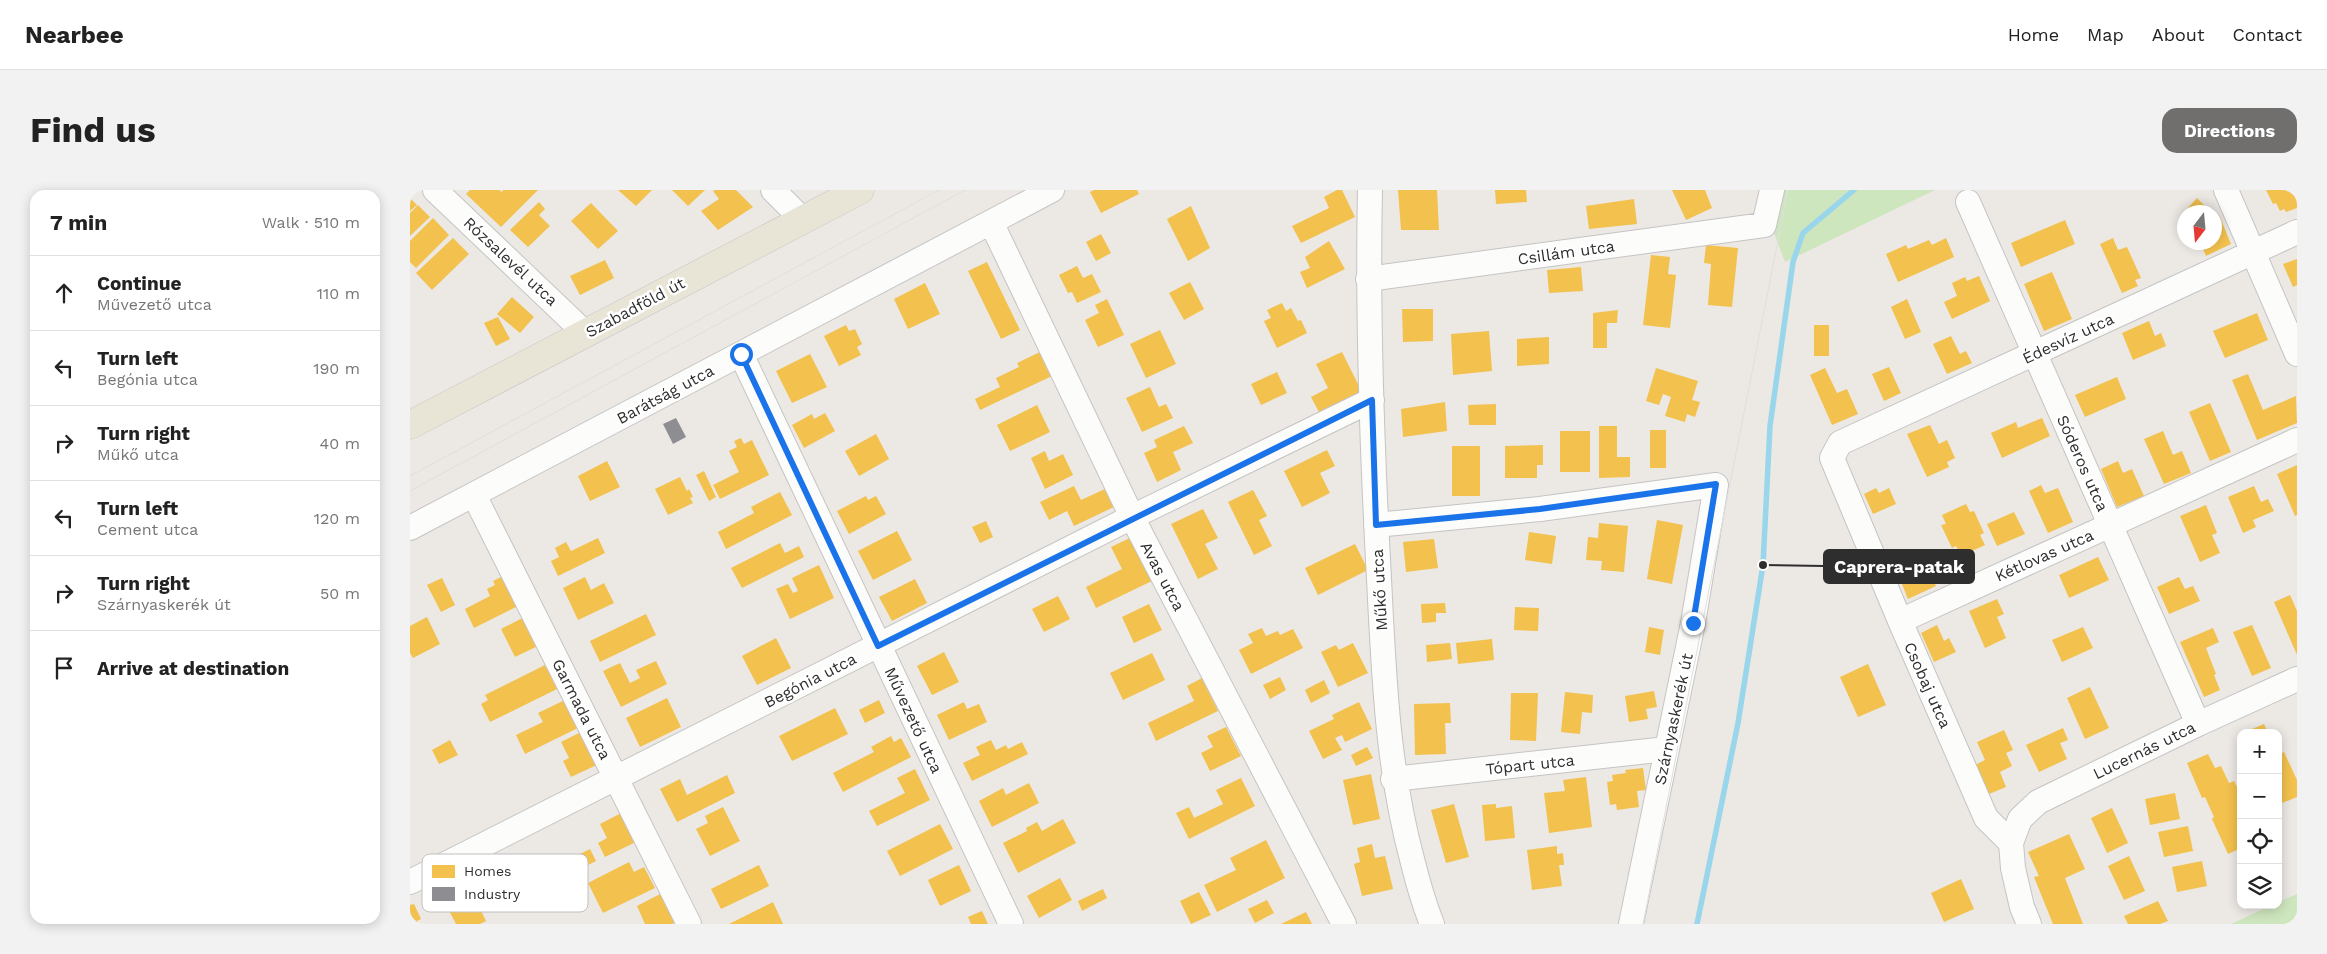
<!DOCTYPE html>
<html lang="en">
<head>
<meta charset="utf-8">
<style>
	body { margin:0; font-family:"Work Sans",sans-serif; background:#f2f2f2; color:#222 }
	.controls { position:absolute; right:15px; bottom:15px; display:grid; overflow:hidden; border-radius:10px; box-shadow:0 2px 12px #0003 }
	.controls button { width:45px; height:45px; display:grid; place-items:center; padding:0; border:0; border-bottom:1px solid #e0e0e0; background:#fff; color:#222; font:25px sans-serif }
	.compass { position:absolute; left:1767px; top:15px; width:45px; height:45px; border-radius:50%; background:#fff; box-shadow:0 2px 12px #0003; rotate:196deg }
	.stop { position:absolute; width:15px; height:15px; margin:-11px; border:4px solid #1a73e8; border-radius:50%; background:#fff }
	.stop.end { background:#1a73e8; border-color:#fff; box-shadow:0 1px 5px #0008 }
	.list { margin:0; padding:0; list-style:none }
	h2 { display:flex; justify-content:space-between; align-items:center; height:65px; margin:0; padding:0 20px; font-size:21px }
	h2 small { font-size:16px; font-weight:400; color:#767676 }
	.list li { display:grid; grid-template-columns:32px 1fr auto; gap:15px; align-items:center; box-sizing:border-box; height:75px; padding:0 20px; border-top:1px solid #e0e0e0 }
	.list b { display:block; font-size:19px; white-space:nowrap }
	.list p { margin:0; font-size:16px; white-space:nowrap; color:#767676 }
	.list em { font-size:16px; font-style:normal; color:#767676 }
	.icon { flex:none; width:28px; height:28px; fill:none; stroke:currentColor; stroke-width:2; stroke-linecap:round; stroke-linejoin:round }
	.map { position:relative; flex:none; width:1887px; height:734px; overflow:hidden; border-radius:15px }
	header { display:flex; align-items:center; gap:30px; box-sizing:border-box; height:70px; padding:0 25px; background:#fff; border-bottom:1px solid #e0e0e0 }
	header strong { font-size:24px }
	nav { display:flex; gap:28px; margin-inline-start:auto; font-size:18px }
	.intro { display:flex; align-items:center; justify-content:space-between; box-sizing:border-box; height:120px; padding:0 30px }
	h1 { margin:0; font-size:35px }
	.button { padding:12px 22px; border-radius:15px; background:#706f6e; color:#fff; font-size:18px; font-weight:700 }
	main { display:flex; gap:30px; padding:0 30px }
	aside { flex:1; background:#fff; border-radius:15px; box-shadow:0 2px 12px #0003 }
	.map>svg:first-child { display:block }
	.green { fill:#cee6be }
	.homes { fill:#f2c14e }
	.industry { fill:#8d8d92 }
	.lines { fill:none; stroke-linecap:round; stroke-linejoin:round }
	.stream { stroke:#99d6ec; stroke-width:5.5 }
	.minor-casing { stroke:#c5c4c5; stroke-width:26 }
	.major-casing { stroke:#c6c5c4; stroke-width:29 }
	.minor { stroke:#fcfcfb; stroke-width:24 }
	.major { stroke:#e8e4d6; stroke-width:28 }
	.tram { stroke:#dfdfe1; stroke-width:1 }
	.route { stroke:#1a73e8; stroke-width:6 }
	.labels { text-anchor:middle; stroke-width:5; stroke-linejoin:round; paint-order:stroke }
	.street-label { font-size:16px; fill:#2e2e2e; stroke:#fff }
	.key { fill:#fff; stroke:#c0c0c0; stroke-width:1 }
	.key-label { font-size:14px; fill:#2e2e2e }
	.leader { fill:none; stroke:#2e2e2e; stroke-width:2 }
	.callout-dot { fill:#2e2e2e; stroke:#fff; stroke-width:2 }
	.callout { fill:#2e2e2e; stroke:#2e2e2e; stroke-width:2 }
	.callout-label { font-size:18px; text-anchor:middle; font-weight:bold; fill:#fff }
</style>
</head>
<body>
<header>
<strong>Nearbee</strong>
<nav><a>Home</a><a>Map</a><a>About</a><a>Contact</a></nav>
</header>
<div class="intro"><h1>Find us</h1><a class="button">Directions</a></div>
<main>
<aside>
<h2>7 min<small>Walk · 510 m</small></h2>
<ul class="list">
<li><svg class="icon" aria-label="ahead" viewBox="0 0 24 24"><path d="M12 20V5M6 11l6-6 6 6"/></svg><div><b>Continue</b><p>Művezető utca</p></div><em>110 m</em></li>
<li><svg class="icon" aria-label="left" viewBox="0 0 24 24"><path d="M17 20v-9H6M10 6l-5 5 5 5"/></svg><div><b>Turn left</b><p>Begónia utca</p></div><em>190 m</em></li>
<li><svg class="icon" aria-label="right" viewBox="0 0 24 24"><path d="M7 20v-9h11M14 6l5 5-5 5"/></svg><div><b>Turn right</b><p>Műkő utca</p></div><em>40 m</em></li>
<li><svg class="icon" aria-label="left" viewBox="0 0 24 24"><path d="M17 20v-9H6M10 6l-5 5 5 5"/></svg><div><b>Turn left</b><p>Cement utca</p></div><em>120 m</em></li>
<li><svg class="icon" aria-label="right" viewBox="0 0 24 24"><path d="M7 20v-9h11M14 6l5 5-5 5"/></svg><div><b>Turn right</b><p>Szárnyaskerék út</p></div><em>50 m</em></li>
<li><svg class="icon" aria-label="arrive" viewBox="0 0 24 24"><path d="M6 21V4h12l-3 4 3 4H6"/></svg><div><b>Arrive at destination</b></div></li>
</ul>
</aside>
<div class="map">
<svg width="1887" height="734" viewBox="0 0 1887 734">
	<rect width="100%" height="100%" fill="#ece8e4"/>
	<path class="green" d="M1348,0H1525L1375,72Z
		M1887,704V734H1821L1862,715H1868V712Z"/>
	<path class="homes" d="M60,0H89L92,2L93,0H128L91,37L56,4Z
		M208,0H242L226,16Z
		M262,0H295L278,16Z
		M305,0H326L343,17L308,40L291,21L309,9L303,1Z
		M684,0H727L729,4L691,23L680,2Z
		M927,0H932L945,27L891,53L882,36L919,18L914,7Z
		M988,0H1027L1029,40H991Z
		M1085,0H1116L1117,12L1086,14Z
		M1262,0H1295L1302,18L1276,30Z
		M1856,0H1887V18L1876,22L1874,19L1870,21L1866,13L1863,14Z
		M0,8L7,15L0,21Z
		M1787,8L1801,22H1774V28L1771,25Z
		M1224,9L1227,34L1179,39L1176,16Z
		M129,12L135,19L129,25L140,36L118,57L100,40Z
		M181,13L208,41L188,59L161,31Z
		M8,15L20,27L0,46V23Z
		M781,16L800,58L778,71L757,29Z
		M1809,25L1821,54L1796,66L1790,52H1804V27Z
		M23,28L39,45L6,78L0,72V51Z
		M1655,30L1665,54L1611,77L1601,53Z
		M691,44L701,63L686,71L676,52Z
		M43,48L59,64L22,100L6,83Z
		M1536,48L1544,67L1488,92L1476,64L1496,55L1498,59L1519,50L1522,55Z
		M1703,48L1708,60L1717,57L1731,88L1725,90L1728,96L1712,103L1690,54Z
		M919,51L935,79L897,98L890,82L900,78L895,67Z
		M1296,55L1328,58L1322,117L1298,115L1301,74L1294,73Z
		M1241,65L1260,67L1258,84L1266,85L1260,138L1233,135Z
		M1887,69V95L1883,97L1873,74Z
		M195,70L204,88L170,105L160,86Z
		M577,72L610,140L591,149L558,81Z
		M667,76L673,88L682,84L691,102L667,113L662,102L658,103L649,85Z
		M1171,77L1173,101L1139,103L1137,80Z
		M1642,82L1662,129L1634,141L1614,94Z
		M1569,86L1580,111L1542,129L1534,112L1547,106L1542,93L1555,87L1557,91Z
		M780,92L794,119L774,130L759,103Z
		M515,93L530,124L498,139L484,109Z
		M102,107L124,127L110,143L87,124Z
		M697,109L714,145L688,157L675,130L689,123L685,115Z
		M1497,109L1511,142L1495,149L1481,117Z
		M872,113L876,121L881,118L888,131L891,130L897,143L867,158L854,131L861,128L857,120Z
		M992,119H1023V151L993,152Z
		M1208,120L1207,133H1197V158H1183V123Z
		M1847,123L1858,150L1815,168L1803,141Z
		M88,127L100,149L86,156L74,133Z
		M1739,131L1745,146L1751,143L1756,156L1723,170L1712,143Z
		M436,135L439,141L445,139L452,154L447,157L451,165L429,176L414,146Z
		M1404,135H1419V166H1404Z
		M750,140L766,174L736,188L720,154Z
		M1079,141L1082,181L1043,185L1041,144Z
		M1541,146L1550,164L1556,161L1562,173L1537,184L1523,154Z
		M1139,147V174L1107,176V149Z
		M630,162L642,186L570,220L565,209L590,197L586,188L609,177L607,173Z
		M932,162L952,202L910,224L901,207L918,198L906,174Z
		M400,164L417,197L382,213L366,181Z
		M1479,177L1491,203L1474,211L1462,184Z
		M1246,178L1288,191L1282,210L1290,212L1285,227L1277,224L1275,232L1255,226L1261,207L1253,204L1249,215L1236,211Z
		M1415,178L1427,203L1437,199L1448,224L1422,235L1400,185Z
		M867,182L877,203L851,215L841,194Z
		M1838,184L1853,220L1886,206L1887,233L1847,250L1822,190Z
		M1707,187L1716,209L1675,227L1665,205Z
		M740,197L749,217L756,214L763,228L732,242L716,208Z
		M1035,212L1037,241L993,247L991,219Z
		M1800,213L1821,262L1800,271L1779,222Z
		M1086,214V235H1059L1058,215Z
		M627,215L640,242L600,261L587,235Z
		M415,223L425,241L394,258L382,235L402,224L404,229Z
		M1632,228L1640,246L1592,268L1581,243L1606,232L1608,238Z
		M1520,235L1529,254L1537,250L1545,268L1537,272L1539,277L1517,287L1497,244Z
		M774,236L783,253L763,262L771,280L747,292L734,263L747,257L744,250Z
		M1189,236H1207V267H1220V287L1189,288Z
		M1240,240H1256V278H1240Z
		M1150,241H1180V282H1150Z
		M1753,241L1763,265L1772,261L1781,283L1754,294L1734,249Z
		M466,244L479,269L449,286L435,261Z
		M331,248L334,254L342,250L359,285L310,309L303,295L329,282L319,261L327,257L324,251Z
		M1133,255V275H1127V288H1095V256Z
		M1042,256H1070V306H1042Z
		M917,260L925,276L910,283L920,303L892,317L874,281Z
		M635,261L639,271L653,264L663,285L635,299L621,268Z
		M197,271L210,297L180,311L168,286Z
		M1708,271L1713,283L1722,279L1734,306L1707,317L1691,279Z
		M1887,275V325L1885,326L1867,284Z
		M294,281L306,307L299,311L286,285Z
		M270,287L277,301L279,299L283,307L280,308L283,313L258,325L245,299Z
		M1631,295L1635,303L1648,298L1663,332L1638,343L1619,301Z
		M664,296L671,310L697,298L706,316L664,336L657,321L639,330L630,312Z
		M1844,296L1851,312L1858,309L1864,321L1843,330L1846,337L1833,343L1818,307Z
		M1466,298L1469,303L1479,298L1486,314L1463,324L1454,304Z
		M843,300L857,326L849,330L862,356L844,365L818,312Z
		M370,302L382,325L316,359L308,342L344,323L341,317Z
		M456,306L458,310L466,306L476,324L439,344L427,321Z
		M1556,314L1560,322L1564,321L1574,343L1570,345L1575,355L1551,366L1546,356L1542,358L1531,335L1536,334L1532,325Z
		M1796,315L1807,343L1802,345L1810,363L1790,372L1770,326Z
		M793,319L808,348L795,354L808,379L788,389L761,334Z
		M1604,322L1615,344L1587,356L1577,334Z
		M1247,330L1273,335L1262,394L1237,389Z
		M576,331L583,347L570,353L562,337Z
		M1189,333L1218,336L1214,382L1191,380L1192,371L1176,370L1178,347L1188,348Z
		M487,341L502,370L463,390L448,361Z
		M1119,342L1146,346L1142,374L1115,370Z
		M724,346L746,389L686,418L676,397L712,379L701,357Z
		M188,348L195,363L148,386L141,371L149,367L145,358L156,352L161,361Z
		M1024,349L1028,378L996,382L993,352Z
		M370,353L375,363L389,356L394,367L332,398L321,378Z
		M945,354L958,380L908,405L895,378Z
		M1688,367L1699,390L1659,408L1649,385Z
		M1514,370L1526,396L1498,409L1487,382Z
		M409,375L424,408L380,429L366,399L378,394L383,403L388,401L382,388Z
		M99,383L114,413L64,438L55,419L80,406L77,399L85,395L83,391Z
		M175,387L181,400L194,393L204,413L168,430L153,398Z
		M1769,387L1775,399L1783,396L1790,411L1759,424L1747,397Z
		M32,388L45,415L31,422L17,395Z
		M505,389L517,413L482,431L469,407Z
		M1880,405L1887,421V465L1864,412Z
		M648,406L660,429L634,442L622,419Z
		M1587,409L1594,424L1587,427L1596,448L1575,458L1559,421Z
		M1035,413L1036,423H1026V432L1012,433L1011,414Z
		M739,414L752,440L724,453L712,427Z
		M1105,417L1129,418L1128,441L1104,440Z
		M120,424L134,453L105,467L91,439Z
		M236,424L246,445L190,472L180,451Z
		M17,427L30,454L3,468L0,463V436Z
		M1527,435L1534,451L1539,448L1546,462L1524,472L1511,443Z
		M1842,435L1861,478L1842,486L1823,442Z
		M1239,437L1254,440L1250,465L1235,462Z
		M1673,437L1683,458L1652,472L1642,450Z
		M852,438L856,446L868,441L870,445L883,439L893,458L841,484L829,460L843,453L838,444Z
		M1803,438L1809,452L1796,458L1806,484L1804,485L1810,500L1794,507L1770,452Z
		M366,448L381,478L347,495L332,466Z
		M1082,449L1084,470L1048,474L1046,453Z
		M943,453L958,483L928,497L911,462L926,455L929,460Z
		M1040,453L1042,469L1017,472L1016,455Z
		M534,462L549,492L522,505L507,476Z
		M742,463L755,490L713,510L700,483Z
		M246,471L257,494L211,517L193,481L210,473L220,493L230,488L226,480Z
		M1458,474L1476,515L1448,527L1430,487Z
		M135,475L147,499L80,532L71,514L78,510L75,505Z
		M870,487L876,500L860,509L853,495Z
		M792,488L808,521L746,551L738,533L784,511L777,496Z
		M914,490L920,503L901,513L895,500Z
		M1680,497L1699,538L1675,549L1657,508Z
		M1244,501L1247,517L1236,519L1238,529L1219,532L1215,506Z
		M1155,502L1183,505L1182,523L1172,522L1170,544L1151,542Z
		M1101,503H1128L1126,551L1100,550Z
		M161,507L174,535L115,564L106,545L133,532L128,523Z
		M257,508L271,537L230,557L216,528Z
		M469,510L475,523L455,533L449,520Z
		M554,512L557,519L569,514L577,532L539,550L527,525Z
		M949,512L962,539L935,552L932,545L925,548L932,560L913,569L899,541L924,529L922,525Z
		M1040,513L1041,533H1035L1036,564L1005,565L1004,514Z
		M425,518L438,544L382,571L369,546Z
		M1854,534L1858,543H1837V541Z
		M816,537L831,566L800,581L791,563L803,557L797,546Z
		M1653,538L1658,550L1650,553L1657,569L1629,582L1616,555Z
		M175,540L191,573L161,587L153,571L159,568L151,552Z
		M1594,540L1603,560L1596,563L1602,576L1590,582L1596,597L1579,604L1565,575L1575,570L1567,552Z
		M481,546L484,552L491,548L501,567L433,602L423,583L464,562L461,557Z
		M40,550L48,565L29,574L22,560Z
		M581,550L586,560L596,555L598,559L612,552L618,564L562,591L553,573L570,565L566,557Z
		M957,557L963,568L946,576L941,565Z
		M1874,562L1887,590V607L1872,613L1868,605V565Z
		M1798,564L1805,578L1811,576L1819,593L1824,591L1831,605V658L1818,664L1802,629L1804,627L1795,607L1792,608L1777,573Z
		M1233,578L1236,600L1227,601L1229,617L1207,620L1206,614L1200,615L1197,592L1203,591L1202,585L1216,583L1215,580Z
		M505,579L520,610L467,636L459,621L495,603L487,588Z
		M961,584L970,629L943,635L933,590Z
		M317,585L325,603L267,632L250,599L270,589L277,605Z
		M1176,587L1182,637L1139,643L1134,603L1155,601L1153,590Z
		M831,588L845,616L779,649L766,623L779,617L784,628L813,614L806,600Z
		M619,593L629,613L582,637L569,611L593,598L596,605Z
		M1765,603L1770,629L1740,635L1735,609Z
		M1044,614L1059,667L1036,673L1021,620Z
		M1086,614V618L1102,616L1105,648L1075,651L1072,615Z
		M313,617L330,651L300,666L286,639L298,633L295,626Z
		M1702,618L1718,653L1697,663L1681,628Z
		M215,621L230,650L195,667L188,653L197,648L190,634Z
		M653,629L666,653L608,683L593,653L617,641L616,638L627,632L632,641Z
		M530,634L543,659L490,686L477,661Z
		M1778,636L1783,661L1754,667L1748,642Z
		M1659,644L1675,679L1655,688L1673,734H1643L1624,687L1629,686L1618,662Z
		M856,650L875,688L807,722L794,695L826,680L820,668Z
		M962,654L965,668L975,666L983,699L952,706L944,674L950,672L947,658Z
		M1147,656V664L1153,663L1154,675H1149L1152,696L1122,700L1117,660Z
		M180,659L186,671L164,682L158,670Z
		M1719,666L1735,701L1714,710L1698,676Z
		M1792,671L1797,696L1767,702L1762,677Z
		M219,672L224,682L234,677L245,698L193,723L178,693Z
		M349,675L359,696L311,719L301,699Z
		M549,675L561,701L530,716L518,690Z
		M650,688L662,710L629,728L617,706Z
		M1551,689L1564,719L1534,732L1521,703Z
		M60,698L76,731L70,734H46L34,711Z
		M693,699L697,708L672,721L668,711Z
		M789,702L801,725L781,734L770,711Z
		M252,703L266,732L262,734H235L227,716Z
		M857,710L864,723L845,733L838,719Z
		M1748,711L1758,731L1750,734H1718L1714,726Z
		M363,712L373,734H319Z
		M4,714L11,729L7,731L9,734H0V715Z
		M572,721L578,734H561L558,727Z
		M896,722L902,734H871Z"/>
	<path class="industry" d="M266,228L276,247L263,254L253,234Z"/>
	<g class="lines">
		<path class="stream" d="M1287,734L1328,533L1353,375L1360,236L1383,72L1393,43L1444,0"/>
		<defs>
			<path id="minor" d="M25,0L175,143
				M363,0L393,30
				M960,0C957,130 962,259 969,389C974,487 977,577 1003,673C1008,693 1014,714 1022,734
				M1816,0L1887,164
				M1558,12L1788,534
				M581,32L722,327L934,734
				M958,89L1354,35L1362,0
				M331,164L601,734
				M64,305L279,734
				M966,335L1130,319L1306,295L1283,433L1221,734
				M0,338L642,0
				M1490,431L1887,250
				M983,589L1257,559
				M1601,653L1610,629L1628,612L1788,534L1887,489
				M0,692L722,327L962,210
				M1619,734L1612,717L1603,678L1601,653L1576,628L1490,431L1422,268L1430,253L1887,42"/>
			<path id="major" d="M0,235L450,0"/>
		</defs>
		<use href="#minor" class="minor-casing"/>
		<use href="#major" class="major-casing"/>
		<use href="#minor" class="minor"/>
		<use href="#major" class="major"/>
		<path class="tram" d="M0,286L529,0
			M0,301L555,0
			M1233,734L1378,0"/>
	</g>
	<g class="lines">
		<path class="route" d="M331,164L468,456L962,210L966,335L1130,319L1306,294L1283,433"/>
	</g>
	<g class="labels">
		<g class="street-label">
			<text transform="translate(1156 62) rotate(-8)" y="6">Csillám utca</text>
			<text transform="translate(101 71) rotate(43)" y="6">Rózsalevél utca</text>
			<text transform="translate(225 117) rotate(-28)" y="6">Szabadföld út</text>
			<text transform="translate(1658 148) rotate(-25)" y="6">Édesvíz utca</text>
			<text transform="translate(255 204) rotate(-28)" y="6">Barátság utca</text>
			<text transform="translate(1673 273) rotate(66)" y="6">Sóderos utca</text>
			<text transform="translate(1634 365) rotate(-24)" y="6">Kétlovas utca</text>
			<text transform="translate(753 386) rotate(62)" y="6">Avas utca</text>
			<text transform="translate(969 400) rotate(-93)" y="6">Műkő utca</text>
			<text transform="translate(400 490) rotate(-27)" y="6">Begónia utca</text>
			<text transform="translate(1518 495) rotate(66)" y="6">Csobaj utca</text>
			<text transform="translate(172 519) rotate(63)" y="6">Garmada utca</text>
			<text transform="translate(1263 529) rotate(-78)" y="6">Szárnyaskerék út</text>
			<text transform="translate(504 530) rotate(65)" y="6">Művezető utca</text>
			<text transform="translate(1734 560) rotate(-26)" y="6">Lucernás utca</text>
			<text transform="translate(1120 574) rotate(-6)" y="6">Tópart utca</text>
		</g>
	</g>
	<rect x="12" y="664" width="166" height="58" rx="8" class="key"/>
	<rect x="22" y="675" width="23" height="13" fill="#f2c14e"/>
	<rect x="22" y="697" width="23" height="14" fill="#8d8d92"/>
	<g class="key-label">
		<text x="54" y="686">Homes</text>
		<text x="54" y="709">Industry</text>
	</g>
	<path class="leader" d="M1353 375L1414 376"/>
	<circle class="callout-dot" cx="1353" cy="375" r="5"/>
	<rect class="callout" x="1414" y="360" width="150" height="33" rx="5"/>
	<g class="callout-label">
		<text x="1489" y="383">Caprera-patak</text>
	</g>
</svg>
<div class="controls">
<button>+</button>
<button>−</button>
<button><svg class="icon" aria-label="locate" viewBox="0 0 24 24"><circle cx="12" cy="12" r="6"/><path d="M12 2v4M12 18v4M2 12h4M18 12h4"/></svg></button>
<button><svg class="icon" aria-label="layers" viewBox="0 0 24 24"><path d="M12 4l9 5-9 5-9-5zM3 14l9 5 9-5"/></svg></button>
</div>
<svg class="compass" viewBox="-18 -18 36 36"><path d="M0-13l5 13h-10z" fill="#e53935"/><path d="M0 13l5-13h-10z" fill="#767676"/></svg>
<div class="stop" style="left:331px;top:164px"></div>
<div class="stop end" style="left:1283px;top:433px"></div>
</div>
</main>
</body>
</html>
